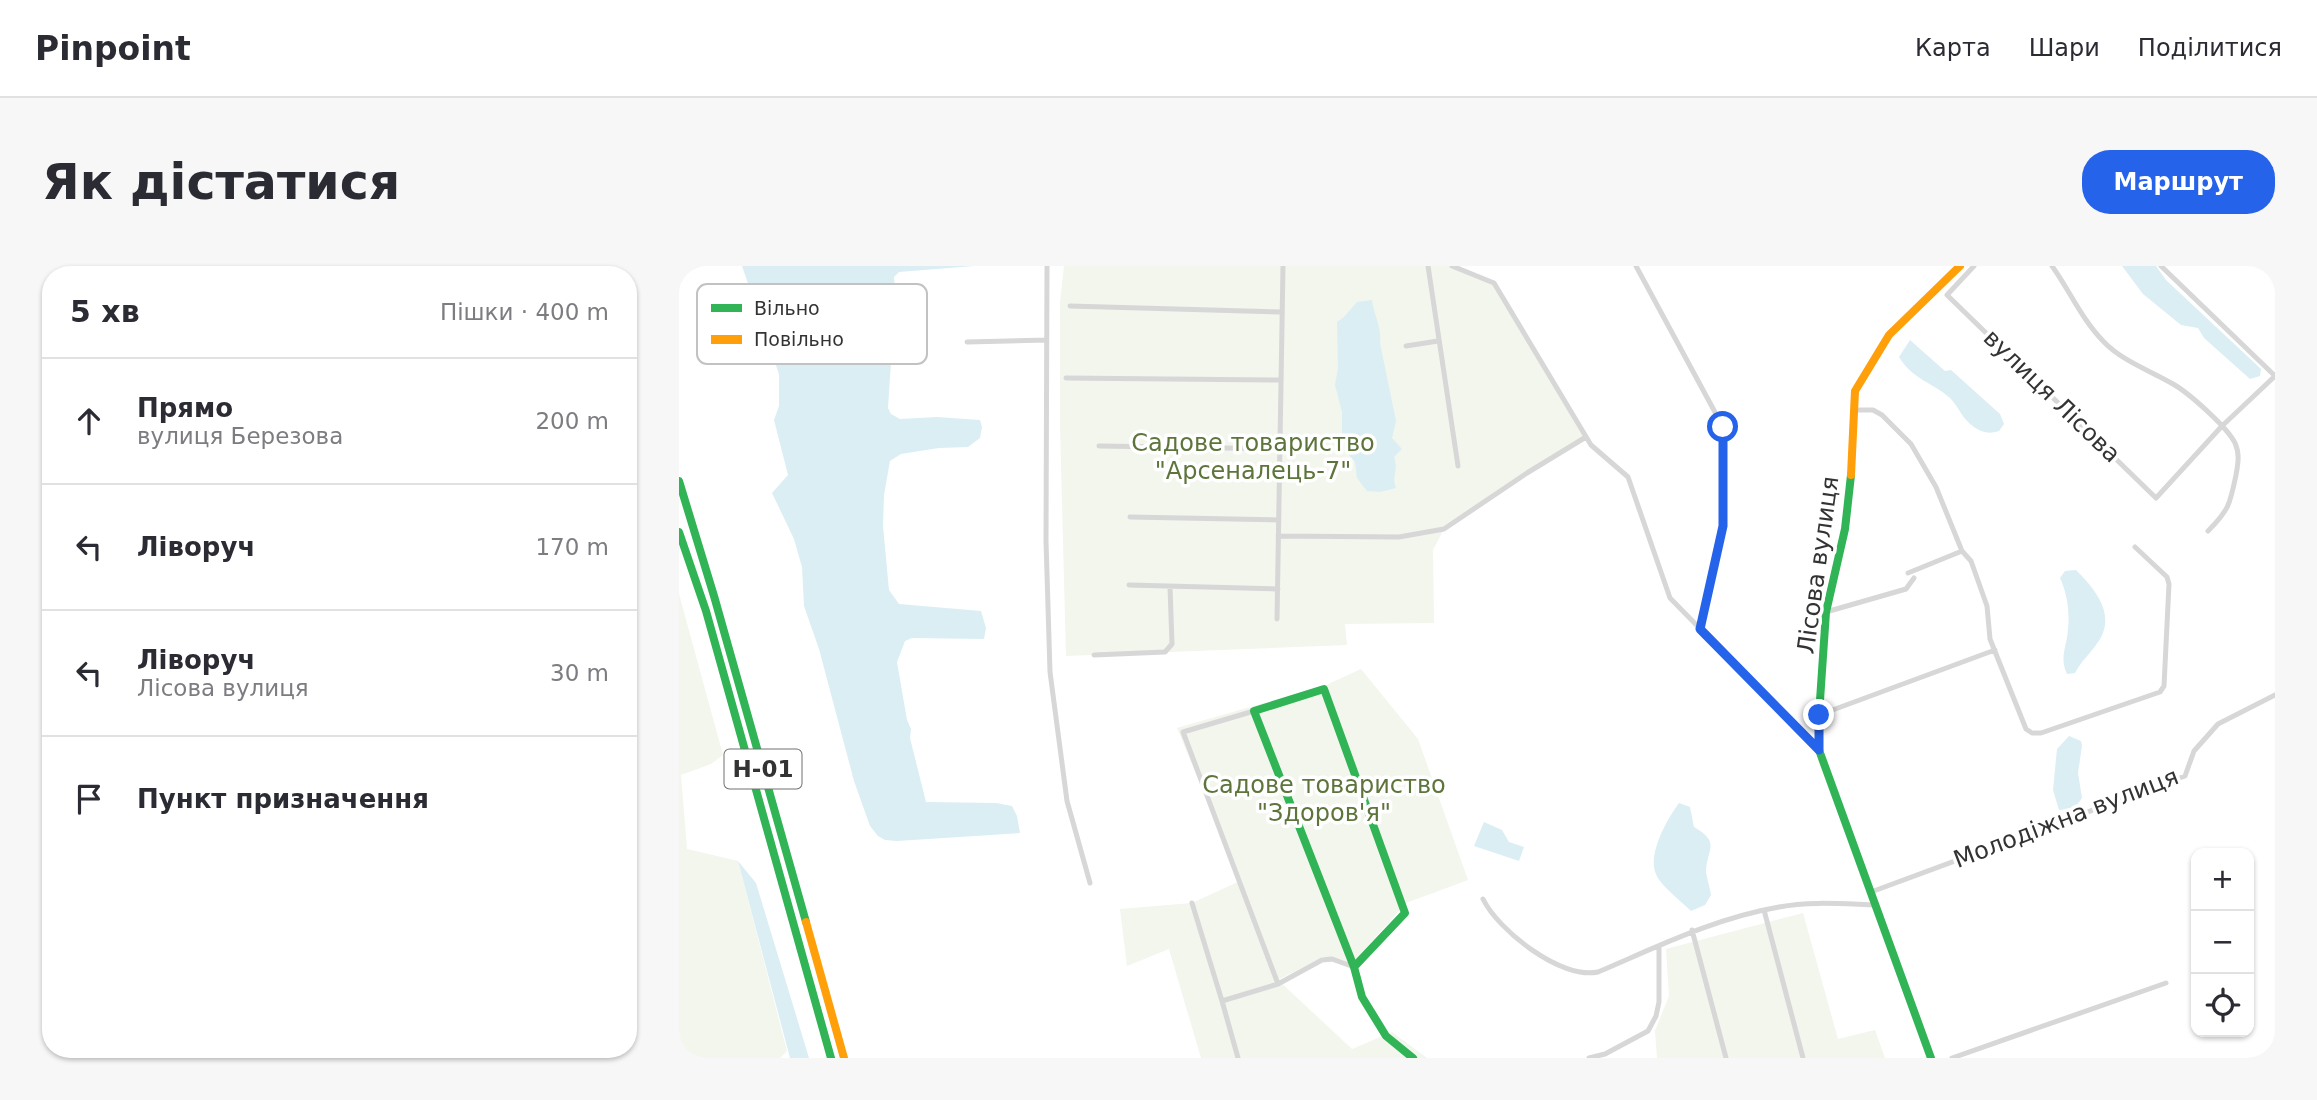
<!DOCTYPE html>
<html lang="uk">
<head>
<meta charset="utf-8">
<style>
	body { margin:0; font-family:"DejaVu Sans",sans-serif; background:#f7f7f7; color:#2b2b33 }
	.controls { position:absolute; right:21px; bottom:21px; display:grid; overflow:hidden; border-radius:14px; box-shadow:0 2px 5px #0004 }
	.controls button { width:63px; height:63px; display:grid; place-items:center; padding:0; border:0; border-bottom:2px solid #e1e1e2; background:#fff; color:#2b2b33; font:35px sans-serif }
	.stop { position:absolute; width:21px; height:21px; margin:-16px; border:5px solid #2563eb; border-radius:50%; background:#fff }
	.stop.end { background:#2563eb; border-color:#fff; box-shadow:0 2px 7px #0008 }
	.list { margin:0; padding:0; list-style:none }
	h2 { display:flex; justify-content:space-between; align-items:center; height:91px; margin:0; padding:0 28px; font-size:30px }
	h2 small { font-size:23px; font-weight:400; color:#7c7c81 }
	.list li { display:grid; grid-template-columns:46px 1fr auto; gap:21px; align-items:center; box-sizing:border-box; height:126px; padding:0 28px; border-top:2px solid #e1e1e2 }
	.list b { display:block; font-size:26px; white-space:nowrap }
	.list p { margin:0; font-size:23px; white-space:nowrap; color:#7c7c81 }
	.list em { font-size:23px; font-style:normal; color:#7c7c81 }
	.icon { flex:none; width:38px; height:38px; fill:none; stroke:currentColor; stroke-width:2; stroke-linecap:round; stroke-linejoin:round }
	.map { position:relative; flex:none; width:1596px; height:792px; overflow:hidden; border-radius:28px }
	header { display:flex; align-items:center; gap:42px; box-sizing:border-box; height:98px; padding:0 35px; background:#fff; border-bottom:2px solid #e1e1e2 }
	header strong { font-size:33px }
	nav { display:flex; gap:38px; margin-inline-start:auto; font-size:24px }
	.intro { display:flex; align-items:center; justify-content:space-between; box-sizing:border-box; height:168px; padding:0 42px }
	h1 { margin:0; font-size:49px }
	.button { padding:18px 32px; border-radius:28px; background:#2563eb; color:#fff; font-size:24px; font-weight:700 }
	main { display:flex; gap:42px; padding:0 42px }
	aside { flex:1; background:#fff; border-radius:28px; box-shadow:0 2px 5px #0004 }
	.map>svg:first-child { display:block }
	.green { fill:#f2f6ed }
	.water { fill:#dbeef4 }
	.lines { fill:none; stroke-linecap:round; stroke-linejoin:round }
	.street { stroke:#d7d7d7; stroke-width:5 }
	.fast { stroke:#30b455; stroke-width:8 }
	.slow { stroke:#ff9f0a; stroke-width:8 }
	.route { stroke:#2563eb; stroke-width:9 }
	.labels { text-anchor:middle; stroke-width:7; stroke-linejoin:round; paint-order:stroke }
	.shield { fill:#fff; stroke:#707070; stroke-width:2 }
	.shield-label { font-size:23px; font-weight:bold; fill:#333 }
	.street-label { font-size:24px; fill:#333; stroke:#fff }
	.park-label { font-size:24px; fill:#5d743b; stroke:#fff }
	.key { fill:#fff; stroke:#c2c2c2; stroke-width:2 }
	.key-label { font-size:19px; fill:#333 }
</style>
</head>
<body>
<header>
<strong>Pinpoint</strong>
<nav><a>Карта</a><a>Шари</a><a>Поділитися</a></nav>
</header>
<div class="intro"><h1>Як дістатися</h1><a class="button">Маршрут</a></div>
<main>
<aside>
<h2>5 хв<small>Пішки · 400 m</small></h2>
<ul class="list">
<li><svg class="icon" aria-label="ahead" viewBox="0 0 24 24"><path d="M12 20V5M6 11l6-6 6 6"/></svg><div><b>Прямо</b><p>вулиця Березова</p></div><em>200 m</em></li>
<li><svg class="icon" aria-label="left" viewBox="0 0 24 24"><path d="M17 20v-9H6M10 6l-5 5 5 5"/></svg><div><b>Ліворуч</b></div><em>170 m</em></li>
<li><svg class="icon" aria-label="left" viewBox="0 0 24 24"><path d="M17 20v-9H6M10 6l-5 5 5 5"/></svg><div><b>Ліворуч</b><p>Лісова вулиця</p></div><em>30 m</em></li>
<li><svg class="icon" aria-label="arrive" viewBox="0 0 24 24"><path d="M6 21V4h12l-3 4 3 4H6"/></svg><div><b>Пункт призначення</b></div></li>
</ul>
</aside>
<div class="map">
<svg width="1596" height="792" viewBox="0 0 1596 792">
	<rect width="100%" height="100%" fill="#fff"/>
	<path class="green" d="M385,0H777L815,17L907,171L765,263L754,284L755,357L666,358L668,379L387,390L381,158V36Z
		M0,328L44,489L32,498L2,509L8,583L59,595L108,785L101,792H0Z
		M682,403L739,473L789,614L727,637L671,700L644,691L599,714L673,783L713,766L748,792H522L490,683L448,700L441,643L513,637L561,615L498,462L645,420Z
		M1124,647L1159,773L1196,764L1206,792H978L976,765L990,730L987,683Z"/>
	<path class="water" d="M63,0H295L220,6L215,11L216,23L228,33L236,57L232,69L213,82L209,142L212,148L221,153L258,151L301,154L303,161L301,172L289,181L260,182L222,188L211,195L205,229L204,260L210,324L220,338L302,345L307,362L305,373L233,372L226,375L218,396L228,454L232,463L231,472L247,536L317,537L333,540L338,550L341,567L218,575L206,574L199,570L191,560L175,515L140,383L125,340L123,301L115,273L93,227L109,209L95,154L100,140V108Z
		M1443,0H1477L1487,14L1582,103L1581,110L1571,113L1525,72L1519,62L1502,59L1464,28Z
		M693,34C695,49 703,62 701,77L717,155L713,172L723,183L715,191C720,205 712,209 717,222L701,226L688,225L678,212L676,196L670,189L663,167V146L656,119L659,102L658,56L665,51L678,36Z
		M1231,74L1266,105L1272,104L1321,148L1325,158L1320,165C1310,168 1304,167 1295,161C1283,153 1280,141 1271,132C1253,116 1234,114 1220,91Z
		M1397,304C1416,323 1438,349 1419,376C1412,387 1402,395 1396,407L1388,408C1380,391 1388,381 1389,363C1391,346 1388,327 1381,312L1386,305Z
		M1390,470L1402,475L1403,480L1399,507L1403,532L1396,542L1380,544L1374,524L1378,483Z
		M1000,537L1011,541L1015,561C1043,577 1027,584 1027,606C1028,613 1031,622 1032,629L1026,639L1012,645C1003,636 981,619 977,608C968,589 988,553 1000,537Z
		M805,556L823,564L830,576L845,581L840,595L795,580Z
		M59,595L77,617L130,792H111Z"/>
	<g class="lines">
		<path class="street" d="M368,0L367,275L371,406L388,535L411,617
			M749,0L779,200
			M773,0L815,17L912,179L949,211L991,332L1140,484
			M957,0L1044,161V260L1021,363
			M1295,0L1268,29L1477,232L1543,160L1596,110
			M1373,0C1391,25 1403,54 1425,76C1443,95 1472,105 1494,118C1510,127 1548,161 1556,177C1561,188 1559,198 1557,209C1551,238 1550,244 1529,265
			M1482,0L1596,110
			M391,40L603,46
			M288,76L367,74
			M727,80L759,75
			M387,112L602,114
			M1174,144H1194L1203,149L1232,178L1257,221L1283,285L1229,307
			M420,180L601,183
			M451,251L600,254
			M599,270L720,271L765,263L848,207L907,171
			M1283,285L1292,295L1308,340L1311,373L1347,463L1353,467H1362L1481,426L1485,420L1490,318L1488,311L1456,281
			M450,319L599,323
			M1147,346L1227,323L1235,312
			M598,353L604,0
			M415,389L486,386L493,378L491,321
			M1140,449L1316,384
			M1192,626L1506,510L1515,485L1539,458L1596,429
			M804,633C819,664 882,714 919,706C978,681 1036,652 1100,641C1131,635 1165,638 1196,639
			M513,637L543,735
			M1085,644L1124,792
			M1013,664L1047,792
			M599,718L643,694L653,693L675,701
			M559,792L543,735L599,718L504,466L575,445
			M910,792L926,788L969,765L977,750L980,736V680
			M1273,792L1487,717"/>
		<path class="fast" d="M1172,209L1166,263L1147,346L1140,449V484L1252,792
			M0,215L35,330L127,656
			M0,266L27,345L152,792
			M675,701L726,647L645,423L575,445L675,701L683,731L707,770L734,792"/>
		<path class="slow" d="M1172,209L1176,125L1210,69L1281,0
			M127,656L165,792"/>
	</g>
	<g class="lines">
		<path class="route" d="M1044,161V260L1021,363L1140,484V449"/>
	</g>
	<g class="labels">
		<rect class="shield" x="45.5" y="483.5" width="77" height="39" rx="5"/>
		<g class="shield-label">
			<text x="84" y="511">Н-01</text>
		</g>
		<g class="street-label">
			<text transform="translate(1373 130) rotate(44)" y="8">вулиця Лісова</text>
			<text transform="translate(1139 299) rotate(-82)" y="8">Лісова вулиця</text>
			<text transform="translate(1387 552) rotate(-21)" y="8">Молодіжна вулиця</text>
		</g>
		<g class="park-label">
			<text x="574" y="185">Садове товариство<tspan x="574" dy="28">"Арсеналець-7"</tspan></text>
			<text x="645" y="527">Садове товариство<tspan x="645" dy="28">"Здоров'я"</tspan></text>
		</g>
	</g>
	<rect x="18" y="18" width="230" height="80" rx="10" class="key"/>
	<rect x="32" y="38" width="31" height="8" fill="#30b455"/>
	<rect x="32" y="69" width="31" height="9" fill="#ff9f0a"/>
	<g class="key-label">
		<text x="75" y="49">Вільно</text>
		<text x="75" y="80">Повільно</text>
	</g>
</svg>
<div class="controls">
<button>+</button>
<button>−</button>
<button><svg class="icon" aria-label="locate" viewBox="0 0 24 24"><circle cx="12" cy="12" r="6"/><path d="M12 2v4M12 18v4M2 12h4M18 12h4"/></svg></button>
</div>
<div class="stop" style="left:1044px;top:161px"></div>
<div class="stop end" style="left:1140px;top:449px"></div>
</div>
</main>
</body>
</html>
